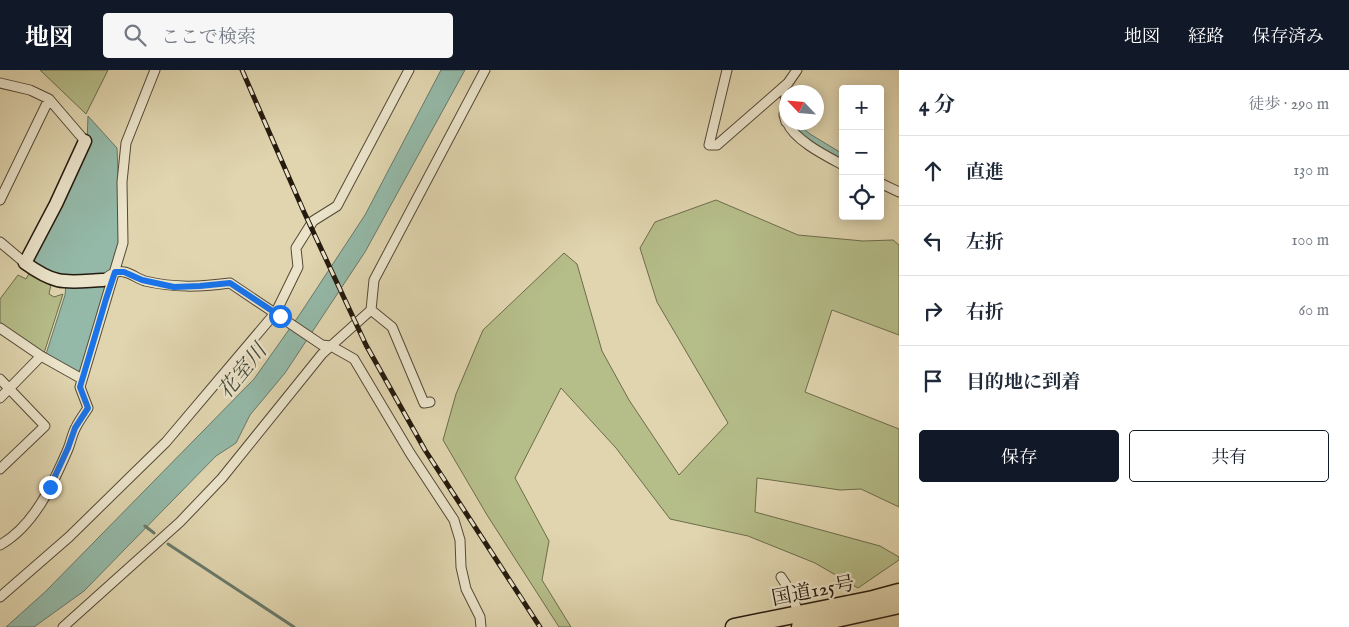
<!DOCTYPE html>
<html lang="ja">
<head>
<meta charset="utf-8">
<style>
	body { margin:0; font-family:"IM FELL English","Noto Serif JP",serif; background:#f6f6f7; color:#1f2937 }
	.controls { position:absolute; right:15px; top:15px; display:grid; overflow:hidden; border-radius:5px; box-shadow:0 2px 12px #0003 }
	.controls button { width:45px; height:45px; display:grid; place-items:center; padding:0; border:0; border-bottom:1px solid #e0e1e3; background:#fff; color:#1f2937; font:25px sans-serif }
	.compass { position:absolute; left:779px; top:15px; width:45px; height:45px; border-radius:50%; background:#fff; box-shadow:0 2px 12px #0003; rotate:296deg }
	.stop { position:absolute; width:15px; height:15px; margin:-11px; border:4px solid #1a73e8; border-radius:50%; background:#fff }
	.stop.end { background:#1a73e8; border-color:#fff; box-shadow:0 1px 5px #0008 }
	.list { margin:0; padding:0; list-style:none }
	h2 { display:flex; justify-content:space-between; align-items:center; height:65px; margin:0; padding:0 20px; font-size:21px }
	h2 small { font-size:16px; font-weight:400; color:#747a83 }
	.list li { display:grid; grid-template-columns:32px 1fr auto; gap:15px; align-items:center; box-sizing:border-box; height:70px; padding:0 20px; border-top:1px solid #e0e1e3 }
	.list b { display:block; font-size:19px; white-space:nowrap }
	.list em { font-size:16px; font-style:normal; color:#747a83 }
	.actions { display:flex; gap:10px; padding:15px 20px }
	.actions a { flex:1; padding:11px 0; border:1px solid #111827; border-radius:5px; text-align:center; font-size:18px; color:#111827 }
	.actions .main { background:#111827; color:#fff }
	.icon { flex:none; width:28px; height:28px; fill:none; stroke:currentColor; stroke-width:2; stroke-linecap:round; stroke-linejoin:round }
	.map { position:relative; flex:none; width:899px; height:557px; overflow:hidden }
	header { display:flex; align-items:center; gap:30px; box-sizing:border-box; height:70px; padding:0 25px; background:#111827; color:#fff }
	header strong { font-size:24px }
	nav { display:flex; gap:28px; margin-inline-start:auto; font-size:18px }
	.search { width:350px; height:45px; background:#f6f6f7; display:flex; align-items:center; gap:12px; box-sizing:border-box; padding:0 18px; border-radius:5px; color:#747a83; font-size:19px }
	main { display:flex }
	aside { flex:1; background:#fff }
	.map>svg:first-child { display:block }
	.green { fill:#b5bd89; stroke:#6d6c4c }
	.water { fill:#94b9a8; stroke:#68796a }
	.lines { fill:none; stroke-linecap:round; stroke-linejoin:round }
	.stream { stroke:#68796a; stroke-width:3 }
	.street-casing { stroke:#544936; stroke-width:11 }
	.secondary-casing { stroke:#251a0e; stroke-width:15 }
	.highway-casing { stroke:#251a0e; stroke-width:19 }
	.street { stroke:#ebe4cb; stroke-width:9 }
	.secondary { stroke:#ebe4cb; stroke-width:12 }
	.highway { stroke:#e0d5af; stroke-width:16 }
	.rail-casing { stroke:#251a0e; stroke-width:5 }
	.rail { stroke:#ebe4cb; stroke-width:3; stroke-dasharray:9; stroke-linecap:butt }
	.route { stroke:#1a73e8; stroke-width:6 }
	.labels { text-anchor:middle; stroke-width:4.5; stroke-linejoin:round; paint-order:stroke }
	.street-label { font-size:20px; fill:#251a0e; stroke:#ebe4cb }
	.water-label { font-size:21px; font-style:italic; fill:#464a3c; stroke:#ebe4cb }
</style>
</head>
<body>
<header>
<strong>地図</strong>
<div class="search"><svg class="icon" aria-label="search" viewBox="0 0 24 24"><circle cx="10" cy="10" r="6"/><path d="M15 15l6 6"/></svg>ここで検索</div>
<nav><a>地図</a><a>経路</a><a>保存済み</a></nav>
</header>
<main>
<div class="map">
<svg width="899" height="557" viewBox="0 0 899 557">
	<rect width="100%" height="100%" fill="#e0d5af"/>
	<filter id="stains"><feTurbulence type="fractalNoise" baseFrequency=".004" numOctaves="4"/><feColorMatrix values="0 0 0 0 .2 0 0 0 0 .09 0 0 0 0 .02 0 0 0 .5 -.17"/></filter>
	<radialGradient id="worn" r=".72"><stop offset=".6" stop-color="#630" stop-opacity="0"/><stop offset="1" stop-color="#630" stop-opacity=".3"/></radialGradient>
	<path class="green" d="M40,0H108L86,44Z
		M716,130L798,165L863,171L893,170L899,175V265L832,240L805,322L899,359V437L861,419L840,420L813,416L757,408L755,442L880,476L899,487V490L858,518L815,493L748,466L670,449L616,378L561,318L515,408L549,471L542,510L571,557H559L487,445L443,370L456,324L483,260L564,183L577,194L602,281L629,330L679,405L728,353L657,232L640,178L655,152Z
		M31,200L52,210L49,224L54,227L63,224L44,283L0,254V229L18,205L26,209Z"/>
	<path class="water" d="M441,0H465L365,182L285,303L250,345L236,373L216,386L84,521L34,557H6L46,521L254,309L300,244L365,145Z
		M88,46L117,78L121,172L113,201L102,208L66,210L27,192L87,72Z
		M790,53H797L810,64L843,84V91L805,69Z
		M112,207L81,306L46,284L65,225L66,214Z"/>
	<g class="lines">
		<path class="stream" d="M145,456L154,463
			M168,474L294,557"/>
		<defs>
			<path id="street" d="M727,0L709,75H717L788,13L797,0
				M0,13L30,20L49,29L85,71
				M786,24L784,45L786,52
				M787,52C794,70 826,86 843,95
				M880,113L899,122
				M0,130L49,29
				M0,172L25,193
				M103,210C109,206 115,200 124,202C131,203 138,209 145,211C175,218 199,217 230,213L322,275L331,276L354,289L410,383L454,450L460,470L461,497L466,519L480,547L481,557
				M0,258L41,286
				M0,309L45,356L0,399
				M0,328L41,286L82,309
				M430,332L424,333L392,257L371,240L374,210L485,0
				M0,475C34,456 53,414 68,379C71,372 72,364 76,357C79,351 84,344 88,338L80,317L123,173L122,112L126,73L155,0
				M781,507L789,519L799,544
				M0,527L69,467L166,372L276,242L298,197L296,178L313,151L337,136L409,0
				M63,557L180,452L222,408L322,284L371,240"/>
			<path id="secondary" d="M85,71L56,134L25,193C57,216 65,212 103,210"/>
			<path id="highway" d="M734,557L873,529L899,522
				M800,557L899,535"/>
		</defs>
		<use href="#street" class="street-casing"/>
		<use href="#secondary" class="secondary-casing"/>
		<use href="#highway" class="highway-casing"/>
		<use href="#street" class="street"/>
		<use href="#secondary" class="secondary"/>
		<use href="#highway" class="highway"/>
		<defs>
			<path id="rail" d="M242,0L304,142L366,275L425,380L540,557"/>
		</defs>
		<use href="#rail" class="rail-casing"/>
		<use href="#rail" class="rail"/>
	</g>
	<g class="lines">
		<path class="route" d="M50,417L68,378L75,358L88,338L80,317L106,229L115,202H124L142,210L174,217L200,216L230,213L280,246"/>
	</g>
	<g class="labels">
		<g class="street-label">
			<text transform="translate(813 520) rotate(-11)" y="7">国道125号</text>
		</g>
		<g class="water-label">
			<text transform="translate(242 301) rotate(-51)" y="7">花室川</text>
		</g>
	</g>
	<rect width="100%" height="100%" filter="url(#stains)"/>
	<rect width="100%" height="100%" fill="url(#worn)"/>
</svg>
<div class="controls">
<button>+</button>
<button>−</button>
<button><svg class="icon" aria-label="locate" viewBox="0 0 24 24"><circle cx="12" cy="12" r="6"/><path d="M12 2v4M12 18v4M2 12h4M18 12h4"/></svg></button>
</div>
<svg class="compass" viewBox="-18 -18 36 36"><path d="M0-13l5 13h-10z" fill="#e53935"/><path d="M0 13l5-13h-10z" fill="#747a83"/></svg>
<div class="stop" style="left:280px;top:246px"></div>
<div class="stop end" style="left:50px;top:417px"></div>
</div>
<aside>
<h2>4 分<small>徒歩 · 290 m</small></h2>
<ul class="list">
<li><svg class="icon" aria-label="ahead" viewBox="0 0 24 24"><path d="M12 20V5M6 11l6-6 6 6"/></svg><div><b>直進</b></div><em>130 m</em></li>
<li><svg class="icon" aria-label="left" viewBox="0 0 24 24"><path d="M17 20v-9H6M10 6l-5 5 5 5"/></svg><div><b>左折</b></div><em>100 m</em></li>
<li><svg class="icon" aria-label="right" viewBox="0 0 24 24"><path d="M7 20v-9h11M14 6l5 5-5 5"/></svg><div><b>右折</b></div><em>60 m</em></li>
<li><svg class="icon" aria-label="arrive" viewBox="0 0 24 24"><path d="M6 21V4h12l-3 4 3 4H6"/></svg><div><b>目的地に到着</b></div></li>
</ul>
<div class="actions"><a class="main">保存</a><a>共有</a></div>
</aside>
</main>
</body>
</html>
